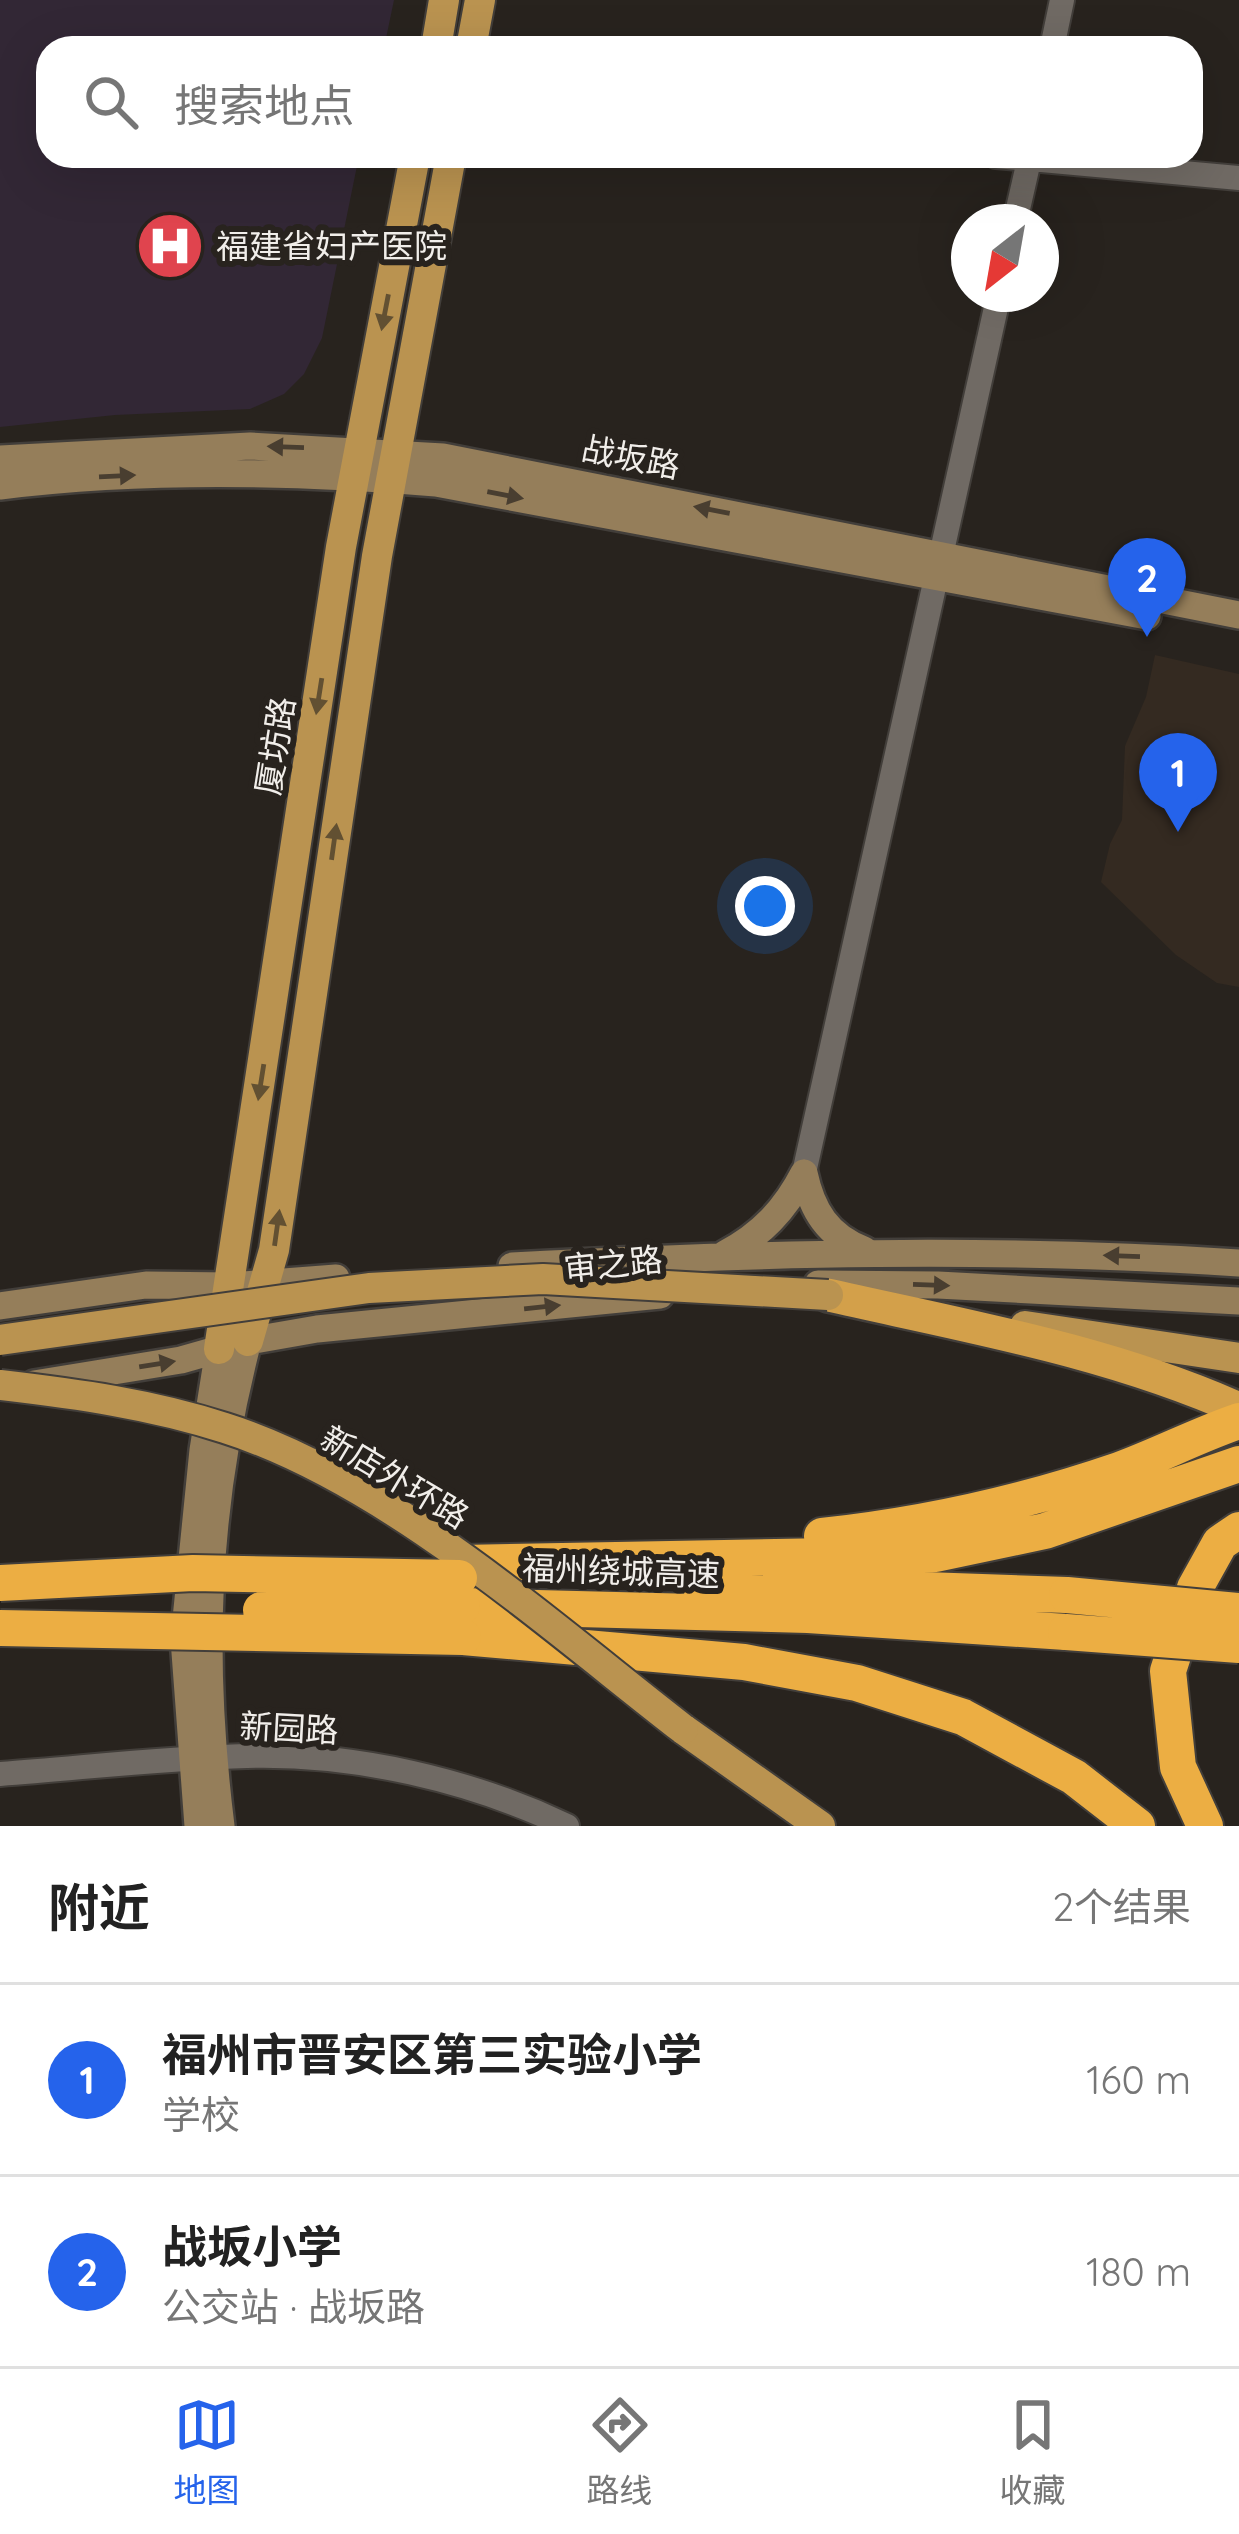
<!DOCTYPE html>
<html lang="zh">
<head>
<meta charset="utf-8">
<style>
	body { margin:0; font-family:Quicksand,"Noto Sans SC",sans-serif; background:#f6f6f6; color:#222 }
	.compass { position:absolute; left:951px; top:204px; width:108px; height:108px; border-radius:50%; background:#fff; box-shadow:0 12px 48px #0002; rotate:211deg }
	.you { position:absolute; left:765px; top:906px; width:42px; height:42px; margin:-30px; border:9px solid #fff; border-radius:50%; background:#1a73e8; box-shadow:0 0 0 18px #1a73e833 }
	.badge { display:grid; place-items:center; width:78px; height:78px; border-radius:50%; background:#2563eb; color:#fff; font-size:39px; font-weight:700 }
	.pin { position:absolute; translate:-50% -99px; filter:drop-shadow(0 3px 6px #0008) }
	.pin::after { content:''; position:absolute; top:63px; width:42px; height:36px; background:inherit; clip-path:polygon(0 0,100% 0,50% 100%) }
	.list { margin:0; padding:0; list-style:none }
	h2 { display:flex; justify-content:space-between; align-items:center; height:156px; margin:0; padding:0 48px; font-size:51px }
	h2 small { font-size:39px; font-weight:400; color:#767676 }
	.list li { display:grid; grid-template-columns:78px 1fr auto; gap:36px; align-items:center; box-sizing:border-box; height:192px; padding:0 48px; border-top:3px solid #e0e0e0 }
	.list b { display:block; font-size:45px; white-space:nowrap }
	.list p { margin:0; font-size:39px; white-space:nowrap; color:#767676 }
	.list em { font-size:39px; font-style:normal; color:#767676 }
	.icon { flex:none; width:66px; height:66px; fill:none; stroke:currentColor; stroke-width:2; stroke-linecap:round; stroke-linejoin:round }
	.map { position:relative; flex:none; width:1239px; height:1826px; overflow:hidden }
	.search { position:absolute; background:#fff; box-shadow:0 12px 48px #0002; left:36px; right:36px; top:36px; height:132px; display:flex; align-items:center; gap:30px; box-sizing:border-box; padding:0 42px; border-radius:36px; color:#767676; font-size:45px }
	.sheet { height:540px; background:#fff }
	nav { display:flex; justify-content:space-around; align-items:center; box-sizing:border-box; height:168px; border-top:3px solid #e0e0e0; background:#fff; font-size:33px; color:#767676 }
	nav a { display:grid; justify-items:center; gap:6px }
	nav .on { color:#2563eb }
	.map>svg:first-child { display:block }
	.built { fill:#342a21 }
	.medical { fill:#322735 }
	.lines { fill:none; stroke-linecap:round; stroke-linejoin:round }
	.tertiary-casing { stroke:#423e3a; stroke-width:28 }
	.secondary-casing { stroke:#423e3a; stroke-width:32 }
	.primary-casing { stroke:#423e3a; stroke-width:34 }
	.trunk-casing { stroke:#423e3a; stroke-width:38 }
	.motorway-casing { stroke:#423e3a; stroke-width:40 }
	.tertiary { stroke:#706a64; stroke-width:24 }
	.secondary { stroke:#957e5a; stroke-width:27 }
	.primary { stroke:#ba9350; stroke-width:30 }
	.trunk { stroke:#d3a04a; stroke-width:33 }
	.motorway { stroke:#ecae43; stroke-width:36 }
	.primary-bridge-casing { stroke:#423e3a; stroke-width:34; stroke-linecap:butt }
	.motorway-bridge-casing { stroke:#423e3a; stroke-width:40; stroke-linecap:butt }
	.primary-bridge { stroke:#ba9350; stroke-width:30 }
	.motorway-bridge { stroke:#ecae43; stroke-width:36 }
	.oneway { fill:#625032 }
	.oneway2 { fill:#493e30 }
	.labels { text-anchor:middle; stroke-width:12; stroke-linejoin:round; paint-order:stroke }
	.poi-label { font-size:33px; fill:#f1eeea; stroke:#28231e; text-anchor:start }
	.street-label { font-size:33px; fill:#f1eeea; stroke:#28231e }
</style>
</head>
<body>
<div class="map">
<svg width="1239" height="1826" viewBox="0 0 1239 1826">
	<rect width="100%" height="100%" fill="#28231e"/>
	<path class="built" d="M1155,655L1239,674V987L1217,983L1176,955L1101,882L1110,844L1122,820L1125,746L1146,697Z"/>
	<path class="medical" d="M0,0H394L384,48H48V156H359L322,338L304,374L284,394L250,409L115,415L0,427Z"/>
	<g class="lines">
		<defs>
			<path id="tertiary" d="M1052,48L1062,0
				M996,156L1239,178
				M1015,222L1030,156
				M804,1173L999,294
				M0,1774C82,1768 165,1758 247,1756C355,1753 470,1780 567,1826"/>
			<path id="secondary" d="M0,459L250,446L443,457L1239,615
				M0,486C145,468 291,471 436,483L1147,616
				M804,1173C812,1211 828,1236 864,1250
				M725,1254C761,1235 785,1210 804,1173
				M512,1266C754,1253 997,1247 1239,1263
				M818,1284L938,1285L1239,1301
				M0,1306L146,1285L230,1286L336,1278
				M34,1384L181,1360L248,1341L317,1329L660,1295
				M198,1826L184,1639L203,1450L219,1349
				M221,1826C200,1658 205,1506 248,1341"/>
			<path id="primary" d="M436,48L444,0
				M471,48L480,0
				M1025,1326L1239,1358
				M248,1341L274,1250L377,556L451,156
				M219,1349L341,547L415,156
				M683,1729L820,1826"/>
			<path id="trunk" d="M828,1295C966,1326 1109,1351 1239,1409"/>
			<path id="motorway" d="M822,1536C923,1525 1023,1503 1119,1470C1160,1455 1198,1435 1239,1421
				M461,1563L936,1554L1045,1531L1239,1464
				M698,1582L1067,1595
				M462,1606L808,1615L1066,1632
				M463,1637L744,1662L857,1683L963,1717L1074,1777L1137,1826
				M1205,1826L1178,1767L1168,1671L1195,1588L1220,1543L1239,1530"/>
		</defs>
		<use href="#tertiary" class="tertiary-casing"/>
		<use href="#secondary" class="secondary-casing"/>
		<use href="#primary" class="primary-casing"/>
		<use href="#trunk" class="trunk-casing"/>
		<use href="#motorway" class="motorway-casing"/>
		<use href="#tertiary" class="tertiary"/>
		<use href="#secondary" class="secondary"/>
		<use href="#primary" class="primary"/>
		<use href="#trunk" class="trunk"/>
		<use href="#motorway" class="motorway"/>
		<defs>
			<path id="primary-bridge" d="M0,1340L369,1288L543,1279L828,1295
				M0,1385C77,1394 151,1404 225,1428C386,1479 550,1626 683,1729"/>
			<path id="motorway-bridge" d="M0,1583L193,1573L459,1578
				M1067,1595L1239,1611
				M261,1610L462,1606
				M0,1628L463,1637
				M1066,1632L1239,1645"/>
		</defs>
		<use href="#primary-bridge" class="primary-bridge-casing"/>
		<use href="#motorway-bridge" class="motorway-bridge-casing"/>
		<use href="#primary-bridge" class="primary-bridge"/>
		<use href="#motorway-bridge" class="motorway-bridge"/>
	</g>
	<defs><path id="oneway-solid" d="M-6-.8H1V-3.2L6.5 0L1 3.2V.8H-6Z" transform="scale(3)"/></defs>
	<g class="oneway">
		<use href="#oneway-solid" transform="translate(385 312) rotate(101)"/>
		<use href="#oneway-solid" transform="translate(319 696) rotate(99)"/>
		<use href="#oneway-solid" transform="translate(334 842) rotate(-82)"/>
		<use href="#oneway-solid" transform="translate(261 1082) rotate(99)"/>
		<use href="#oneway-solid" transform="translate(277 1228) rotate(-82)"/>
	</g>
	<g class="oneway2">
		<use href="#oneway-solid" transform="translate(286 447) rotate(-178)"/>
		<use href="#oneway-solid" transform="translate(117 476) rotate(-3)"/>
		<use href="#oneway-solid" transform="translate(505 495) rotate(11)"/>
		<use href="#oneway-solid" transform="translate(712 510) rotate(-169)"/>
		<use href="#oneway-solid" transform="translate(1122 1256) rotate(-178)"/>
		<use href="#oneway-solid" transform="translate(931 1285) rotate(2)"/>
		<use href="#oneway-solid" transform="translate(542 1307) rotate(-6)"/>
		<use href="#oneway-solid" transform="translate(157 1364) rotate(-9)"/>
	</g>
	<defs>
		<symbol id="hospital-disc" viewBox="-11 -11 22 22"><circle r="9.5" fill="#e0444e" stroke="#28231e"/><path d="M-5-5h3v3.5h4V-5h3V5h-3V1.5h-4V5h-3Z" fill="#fff"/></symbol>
	</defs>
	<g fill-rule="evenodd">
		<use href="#hospital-disc" x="132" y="208" width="76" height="76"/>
	</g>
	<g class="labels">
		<g class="poi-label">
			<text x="216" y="258">福建省妇产医院</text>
		</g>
		<g class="street-label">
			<text transform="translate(631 457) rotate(11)" y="12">战坂路</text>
			<text transform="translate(275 746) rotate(-81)" y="12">厦坊路</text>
			<text transform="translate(613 1264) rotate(-6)" y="12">审之路</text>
			<text transform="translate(395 1477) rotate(31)" y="12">新店外环路</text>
			<text transform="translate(621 1571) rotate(2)" y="12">福州绕城高速</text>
			<text transform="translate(289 1728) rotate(3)" y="12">新园路</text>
		</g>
	</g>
</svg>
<svg class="compass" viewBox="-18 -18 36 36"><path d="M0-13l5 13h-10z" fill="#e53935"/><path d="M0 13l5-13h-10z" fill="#767676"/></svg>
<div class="you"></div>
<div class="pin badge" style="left:1178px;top:832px">1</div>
<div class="pin badge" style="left:1147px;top:637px">2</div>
<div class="search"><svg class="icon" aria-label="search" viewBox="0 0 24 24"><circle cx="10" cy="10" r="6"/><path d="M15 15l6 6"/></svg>搜索地点</div>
</div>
<section class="sheet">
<h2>附近<small>2个结果</small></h2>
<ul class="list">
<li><span class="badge">1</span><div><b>福州市晋安区第三实验小学</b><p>学校</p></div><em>160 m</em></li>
<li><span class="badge">2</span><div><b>战坂小学</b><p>公交站 · 战坂路</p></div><em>180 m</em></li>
</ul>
</section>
<nav>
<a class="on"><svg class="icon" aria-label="map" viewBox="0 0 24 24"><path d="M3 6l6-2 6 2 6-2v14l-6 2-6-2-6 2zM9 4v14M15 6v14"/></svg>地图</a>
<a><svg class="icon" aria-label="directions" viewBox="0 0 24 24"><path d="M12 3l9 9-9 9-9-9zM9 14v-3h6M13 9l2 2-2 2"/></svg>路线</a>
<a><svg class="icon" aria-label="saved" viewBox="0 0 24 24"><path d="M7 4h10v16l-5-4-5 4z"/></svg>收藏</a>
</nav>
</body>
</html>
